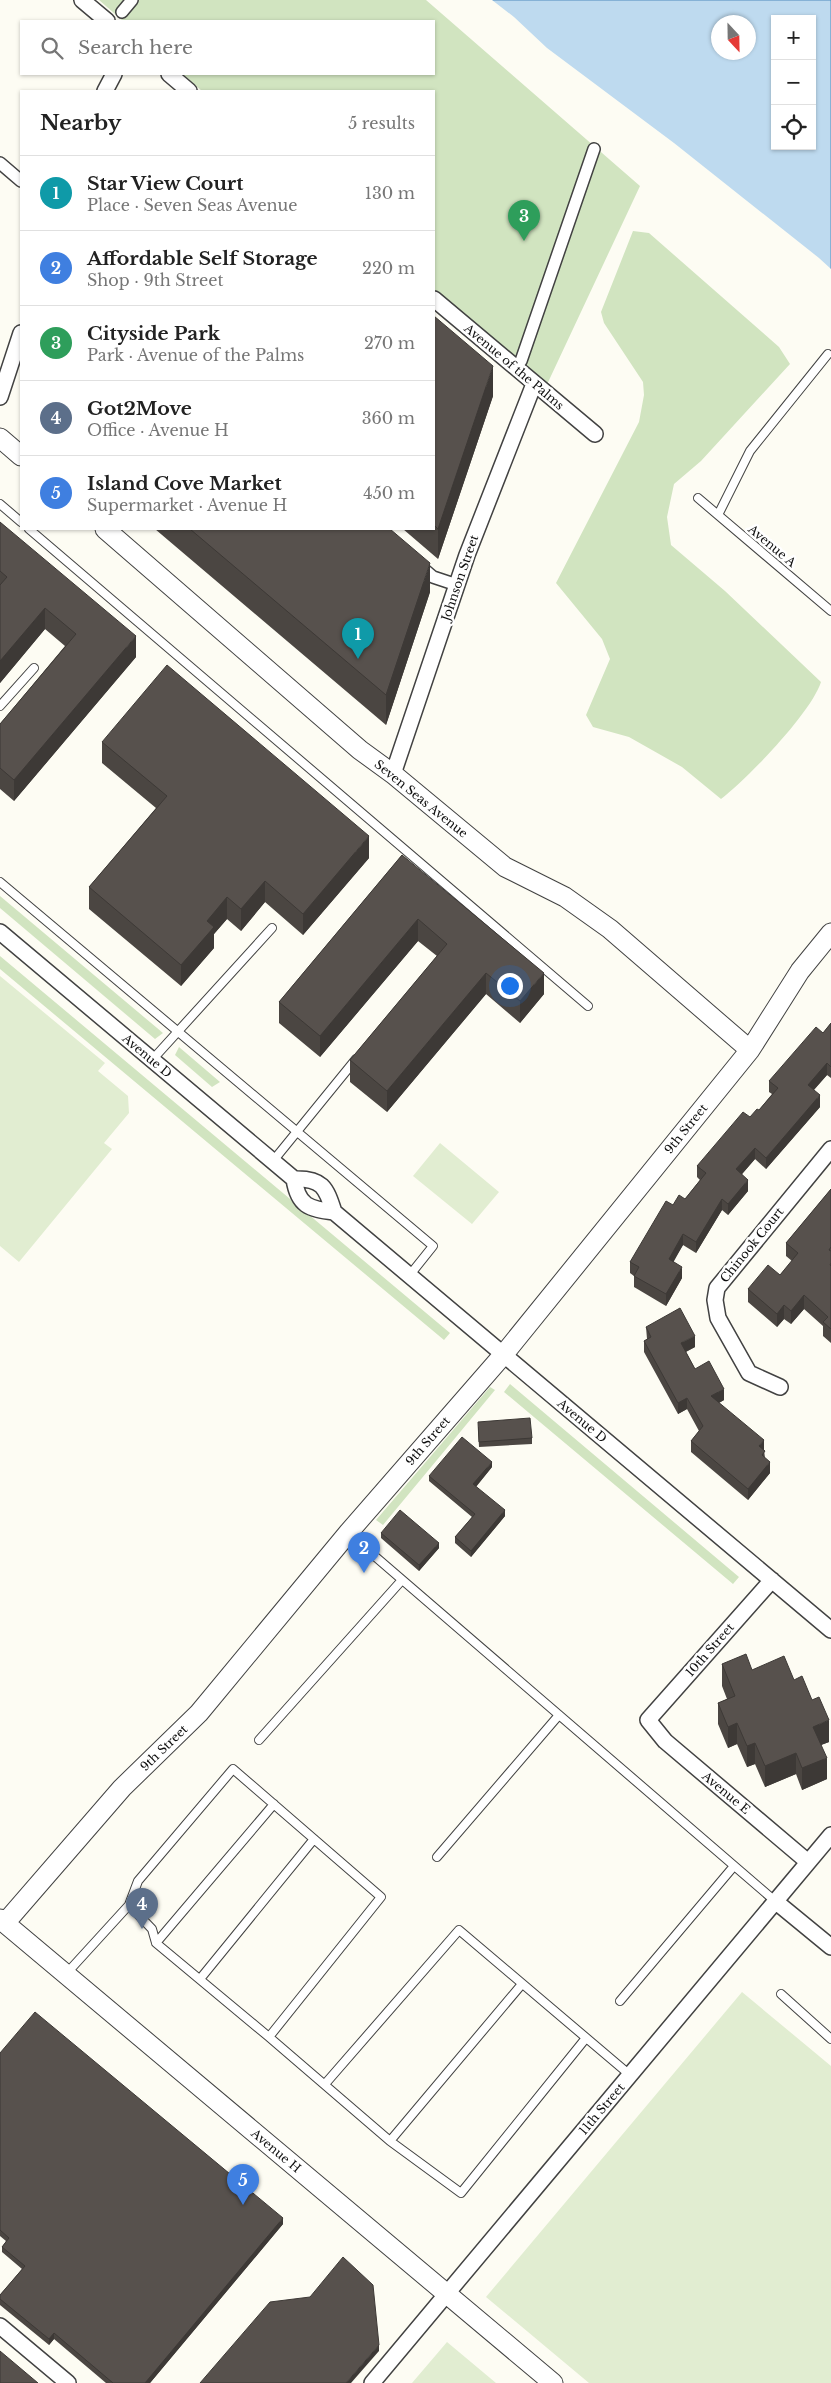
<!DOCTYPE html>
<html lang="en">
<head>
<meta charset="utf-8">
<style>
	body { margin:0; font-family:"Libre Baskerville",serif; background:#f6f6f6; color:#222 }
	.controls { position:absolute; right:15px; top:15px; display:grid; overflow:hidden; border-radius:0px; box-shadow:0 1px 4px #0004 }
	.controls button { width:45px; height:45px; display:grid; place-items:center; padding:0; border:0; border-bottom:1px solid #e0e0e0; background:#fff; color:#222; font:25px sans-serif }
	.compass { position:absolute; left:711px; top:15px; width:45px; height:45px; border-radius:50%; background:#fff; box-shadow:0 1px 4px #0004; rotate:158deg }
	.you { position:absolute; left:509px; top:985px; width:18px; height:18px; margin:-12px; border:4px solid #fff; border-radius:50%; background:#1a73e8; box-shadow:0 0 0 8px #1a73e833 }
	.badge { display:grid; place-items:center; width:32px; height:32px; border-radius:50%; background:#db2777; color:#fff; font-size:16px; font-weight:700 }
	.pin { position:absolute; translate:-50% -41px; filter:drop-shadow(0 1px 2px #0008) }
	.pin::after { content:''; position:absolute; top:26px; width:18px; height:15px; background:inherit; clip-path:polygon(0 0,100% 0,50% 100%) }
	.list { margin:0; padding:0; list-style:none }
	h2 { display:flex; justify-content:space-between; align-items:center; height:65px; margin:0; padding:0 20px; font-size:21px }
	h2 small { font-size:16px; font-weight:400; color:#767676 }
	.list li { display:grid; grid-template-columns:32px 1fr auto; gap:15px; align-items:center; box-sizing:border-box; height:75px; padding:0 20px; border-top:1px solid #e0e0e0 }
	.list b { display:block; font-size:19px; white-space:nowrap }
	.list p { margin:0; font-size:16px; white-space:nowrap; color:#767676 }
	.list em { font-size:16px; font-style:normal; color:#767676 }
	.icon { flex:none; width:28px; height:28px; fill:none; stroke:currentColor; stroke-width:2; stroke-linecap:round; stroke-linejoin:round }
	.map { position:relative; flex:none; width:831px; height:2383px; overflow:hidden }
	.search { position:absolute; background:#fff; box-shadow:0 1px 4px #0004; left:20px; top:20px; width:415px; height:55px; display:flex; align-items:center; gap:12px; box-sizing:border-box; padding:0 18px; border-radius:0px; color:#767676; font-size:19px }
	.panel { position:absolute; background:#fff; box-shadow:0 1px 4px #0004; left:20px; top:90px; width:415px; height:440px; border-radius:0px }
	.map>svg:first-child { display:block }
	.green { fill:#d1e4c0 }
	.pitch { fill:#e1edd1 }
	.water { fill:#bedaef; stroke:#4e8abd; fill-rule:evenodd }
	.pier { fill:#fdfcf3 }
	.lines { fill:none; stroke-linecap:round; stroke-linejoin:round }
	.service-casing { stroke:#424242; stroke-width:10 }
	.pedestrian-casing { stroke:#424242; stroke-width:14 }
	.minor-casing { stroke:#424242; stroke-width:18 }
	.tertiary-casing { stroke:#424242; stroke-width:21 }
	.service { stroke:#fff; stroke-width:8 }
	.pedestrian { stroke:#fff; stroke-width:11 }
	.minor { stroke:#fff; stroke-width:15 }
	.tertiary { stroke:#fff; stroke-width:19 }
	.wall { fill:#4b4642 }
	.shaded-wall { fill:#3d3936 }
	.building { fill:#57514d; stroke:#3d3936 }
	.labels { text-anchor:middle; stroke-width:5; stroke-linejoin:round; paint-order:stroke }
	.street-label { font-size:12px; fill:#0f0f0f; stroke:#fff }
</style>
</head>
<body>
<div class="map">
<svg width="831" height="2383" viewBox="0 0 831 2383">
	<rect width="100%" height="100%" fill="#fdfcf3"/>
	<path class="green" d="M99,0H426L640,186L543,393L434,296V91H202L182,74H434V21H123Z
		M633,231L649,233L779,347L790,364L701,461L674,484L667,517L671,545L725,591L821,682C811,713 747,779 721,799L682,767L629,737L593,727L586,715L610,659L602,639L556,583L639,422L644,395L643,382L604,323L601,312Z
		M0,896L163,1033L155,1039L0,908Z
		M0,956L450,1333L444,1340L0,969Z
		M179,1047L220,1082L212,1087L175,1055Z
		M510,1384L739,1577L733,1584L504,1392Z
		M490,1387L495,1390L383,1525L376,1520Z"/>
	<path class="pitch" d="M0,976L105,1063L98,1071L128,1096L129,1113L104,1143L112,1149L19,1262L0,1246Z
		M440,1143L499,1192L472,1224L413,1176Z
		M742,1992L831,2066V2383H589L486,2297Z
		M447,2342L496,2383H412Z"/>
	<path class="water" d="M467,0H831V299ZM775,19H812V146H775ZM718,22H748V52H718Z"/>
	<path class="pier" d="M464,0H492L514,17L547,48L674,143L819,258L831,269V302Z"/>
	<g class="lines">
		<defs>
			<path id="service" d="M698,498L831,611
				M0,504L21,522
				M718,515L750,451L828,354
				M29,529L588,1006
				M0,706L34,668
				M0,882L433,1246L409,1276
				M152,1060L272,928
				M273,1161L356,1059
				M349,1534L775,1901
				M259,1740L402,1580
				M437,1857L559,1715
				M129,1905L152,1929L156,1943L269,2037
				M156,1943L274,1804
				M66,1974L129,1905L138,1881L233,1769L381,1897L269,2037L390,2141L461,2193L586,2038
				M200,1979L314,1839
				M781,1994L831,2039
				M620,2001L734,1866
				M325,2084L459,1930L630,2075
				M390,2141L522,1984"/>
			<path id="pedestrian" d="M122,12L132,0
				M0,163L21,181
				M521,361L594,149
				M419,565L433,577L457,585"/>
			<path id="minor" d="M82,0L107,21
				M169,74L189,91
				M105,91L114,74
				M434,299L595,434
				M0,397L21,333
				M393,774L467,555L534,384
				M0,932L294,1179C322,1178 326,1187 334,1212L831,1630
				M294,1179C298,1206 309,1209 334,1212
				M780,1387L749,1373L718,1318L715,1300L717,1288L831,1149
				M772,1580L648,1720L665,1741L808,1862
				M775,1901L831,1947
				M0,2326L68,2383
				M372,2383L831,1835"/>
			<path id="tertiary" d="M0,438L21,456
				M105,529L360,750L393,774L505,867L565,897L610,929L750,1050
				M0,1919L553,2383
				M5,1923L122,1788L199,1713L348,1533L504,1354L750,1050L800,971L831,933"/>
		</defs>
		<use href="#service" class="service-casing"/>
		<use href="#pedestrian" class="pedestrian-casing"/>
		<use href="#minor" class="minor-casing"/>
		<use href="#tertiary" class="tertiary-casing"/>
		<use href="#service" class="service"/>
		<use href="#pedestrian" class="pedestrian"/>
		<use href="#minor" class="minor"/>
		<use href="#tertiary" class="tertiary"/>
	</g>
	<path class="wall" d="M434,316L493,396L438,559L403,529H434Z
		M0,522L136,657L14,801L0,789V724L65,646L45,629L0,683Z
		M155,529H390L430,592L386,725Z
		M102,742L369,858L303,935L265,902L241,931L227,919L214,934V948L181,986L89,909V887L156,808L102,763Z
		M402,855L544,994L520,1023L486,994L387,1112L350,1082V1060L437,956L418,941L320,1057L279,1023V1002Z
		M831,1023V1078L827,1075L814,1090L820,1107L766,1169L755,1159L742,1174L748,1191L728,1215L722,1210L696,1253L683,1245L673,1261L682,1278L666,1306L634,1287V1276L630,1273V1262L673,1205L685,1199L700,1180L697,1177V1166L750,1117L759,1110L772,1094L769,1092V1081L823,1033Z
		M831,1189V1343L823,1336V1326L804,1309L791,1324L784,1319L777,1327L748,1302V1289L780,1275L792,1261L786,1256V1243Z
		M646,1327L695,1347L686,1352L695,1369L724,1400L719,1403L764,1450L765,1458L770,1473L748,1500L691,1452V1441L699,1431L687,1409L678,1414L644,1352V1341L647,1339Z
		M478,1427L532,1438V1444L479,1447Z
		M492,1467L476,1487L505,1516L471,1557L455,1543V1537L472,1517L429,1481V1476Z
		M381,1533L439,1548L419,1571L381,1538Z
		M722,1664L752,1670L794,1680L829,1742L821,1745L827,1779L802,1790L796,1774L765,1787L755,1764L747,1767L737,1744L728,1748L718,1724V1703L727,1699L722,1686Z
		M0,2053L283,2224L150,2383H106L54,2339L49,2345L0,2305V2295L22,2269L2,2252V2247L6,2241L0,2236Z"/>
	<path class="shaded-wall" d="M493,366V396L438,559V529Z
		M430,563V592L386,725V695Z
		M45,608V629L0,683V661Z
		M136,636V657L14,801V780Z
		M369,836V858L303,935V914Z
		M265,881V902L241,931V909Z
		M227,897V919L214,934V948L181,986V965L207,921Z
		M418,919V941L320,1057V1036Z
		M486,973V994L387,1112V1091Z
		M544,973V994L520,1023V1001Z
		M827,1063V1075L808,1096V1085Z
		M820,1095V1107L766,1169V1158Z
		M755,1148V1159L736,1181V1169Z
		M748,1180V1191L728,1215V1204Z
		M722,1199V1210L696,1253V1242Z
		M683,1234V1245L669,1270V1259Z
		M682,1267V1278L666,1306V1294Z
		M804,1295V1309L791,1324V1311Z
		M784,1305V1319L777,1327V1314Z
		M695,1336V1347L681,1354V1343Z
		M724,1389V1400L711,1407V1396Z
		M687,1398V1409L678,1414V1403Z
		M764,1440V1451L759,1446Z
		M492,1462V1467L473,1490V1484Z
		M770,1462V1473L748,1500V1489Z
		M505,1510V1516L471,1557V1551Z
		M439,1543V1548L419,1571V1565Z
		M829,1720V1742L813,1748V1727Z
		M737,1723V1744L728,1748V1727Z
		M755,1743V1764L747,1767V1746Z
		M796,1753V1774L765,1787V1766Z
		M827,1758V1779L802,1790V1768Z
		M283,2218V2224L150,2383H145Z
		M54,2333V2339L49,2345V2339Z
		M379,2345V2351L351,2383H346Z"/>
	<path class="building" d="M434,316L493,366L438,529L434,525Z
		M0,522L136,636L14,780L0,768V724L76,634L45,608L0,661V585L7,577L0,571Z
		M190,529H390L430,563L386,695Z
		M167,665L369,836L303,914L265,881L241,909L227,897L207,921L214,927L181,965L89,887L167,796L102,742Z
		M402,855L544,973L520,1001L486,973L387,1091L350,1060L447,944L418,919L320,1036L279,1002Z
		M831,1023V1067L827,1063L808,1085L820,1095L766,1158L755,1148L736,1169L748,1180L728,1204L722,1199L696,1242L683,1234L669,1259L682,1267L666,1294L634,1276L639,1267L630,1262L666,1201L673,1205L679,1195L685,1199L706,1173L697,1166L743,1112L750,1117L757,1109L759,1110L778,1088L769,1081L816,1027L823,1033Z
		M831,1189V1247L829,1250L831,1251V1263L830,1265L831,1266V1329L823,1322L828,1317L804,1295L791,1311L784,1305L777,1314L748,1289L768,1265L780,1275L798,1253L786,1243Z
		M680,1308L695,1336L681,1343L695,1369L709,1361L724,1389L711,1396L764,1440L759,1446L765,1451L762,1455L770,1462L748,1489L691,1441L703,1426L687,1398L678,1403L644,1341L651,1337L646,1327Z
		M530,1418L532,1438L479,1442L478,1422Z
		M462,1437L492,1462L473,1484L505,1510L471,1551L455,1537L475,1514L429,1476Z
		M400,1510L439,1543L419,1565L381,1533Z
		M746,1654L752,1670L784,1656L794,1680L802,1676L812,1700L819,1697L829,1720L813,1727L827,1758L802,1768L796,1753L765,1766L755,1743L747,1746L737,1723L728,1727L718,1703L735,1696L722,1664Z
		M35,2012L283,2218L145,2383H113L54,2333L49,2339L0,2299V2295L25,2266L2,2247L9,2238L0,2230V2053Z
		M343,2257L373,2285L379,2345L346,2383H200L270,2302L310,2297Z
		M0,2351L38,2383H0Z"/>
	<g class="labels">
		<g class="street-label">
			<text transform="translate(514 367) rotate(40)" y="4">Avenue of the Palms</text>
			<text transform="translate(772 546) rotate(40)" y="4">Avenue A</text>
			<text transform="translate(460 578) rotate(-71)" y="4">Johnson Street</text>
			<text transform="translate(421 799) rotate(39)" y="4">Seven Seas Avenue</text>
			<text transform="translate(147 1056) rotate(40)" y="4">Avenue D</text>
			<text transform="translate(686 1129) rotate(-51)" y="4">9th Street</text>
			<text transform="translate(752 1245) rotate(-51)" y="4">Chinook Court</text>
			<text transform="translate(582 1421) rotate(40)" y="4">Avenue D</text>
			<text transform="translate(428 1441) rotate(-49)" y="4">9th Street</text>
			<text transform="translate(710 1650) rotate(-49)" y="4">10th Street</text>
			<text transform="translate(164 1748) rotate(-44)" y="4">9th Street</text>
			<text transform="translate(726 1793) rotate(40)" y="4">Avenue E</text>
			<text transform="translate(602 2109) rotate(-50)" y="4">11th Street</text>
			<text transform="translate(276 2151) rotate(40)" y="4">Avenue H</text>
		</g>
	</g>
</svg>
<div class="controls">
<button>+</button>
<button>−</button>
<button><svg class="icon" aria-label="locate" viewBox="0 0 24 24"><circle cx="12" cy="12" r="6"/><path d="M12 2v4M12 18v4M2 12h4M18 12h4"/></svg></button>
</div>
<svg class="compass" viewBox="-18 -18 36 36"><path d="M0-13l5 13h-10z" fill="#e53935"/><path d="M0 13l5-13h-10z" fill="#767676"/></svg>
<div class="you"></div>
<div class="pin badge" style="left:358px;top:659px;background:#0f9aa8">1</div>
<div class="pin badge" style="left:364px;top:1573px;background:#3f7fe0">2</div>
<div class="pin badge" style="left:524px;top:241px;background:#2e9e5b">3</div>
<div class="pin badge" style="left:142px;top:1929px;background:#5c6f8a">4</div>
<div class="pin badge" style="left:243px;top:2205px;background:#3f7fe0">5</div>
<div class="search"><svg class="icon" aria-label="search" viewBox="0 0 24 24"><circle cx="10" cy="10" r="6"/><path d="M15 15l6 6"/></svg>Search here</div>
<section class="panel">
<h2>Nearby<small>5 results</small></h2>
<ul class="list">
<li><span class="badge" style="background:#0f9aa8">1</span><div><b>Star View Court</b><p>Place · Seven Seas Avenue</p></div><em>130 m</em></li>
<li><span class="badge" style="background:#3f7fe0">2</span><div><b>Affordable Self Storage</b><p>Shop · 9th Street</p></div><em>220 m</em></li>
<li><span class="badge" style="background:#2e9e5b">3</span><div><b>Cityside Park</b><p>Park · Avenue of the Palms</p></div><em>270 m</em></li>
<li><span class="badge" style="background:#5c6f8a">4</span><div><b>Got2Move</b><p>Office · Avenue H</p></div><em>360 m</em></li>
<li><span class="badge" style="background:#3f7fe0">5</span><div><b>Island Cove Market</b><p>Supermarket · Avenue H</p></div><em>450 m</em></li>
</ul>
</section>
</div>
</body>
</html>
